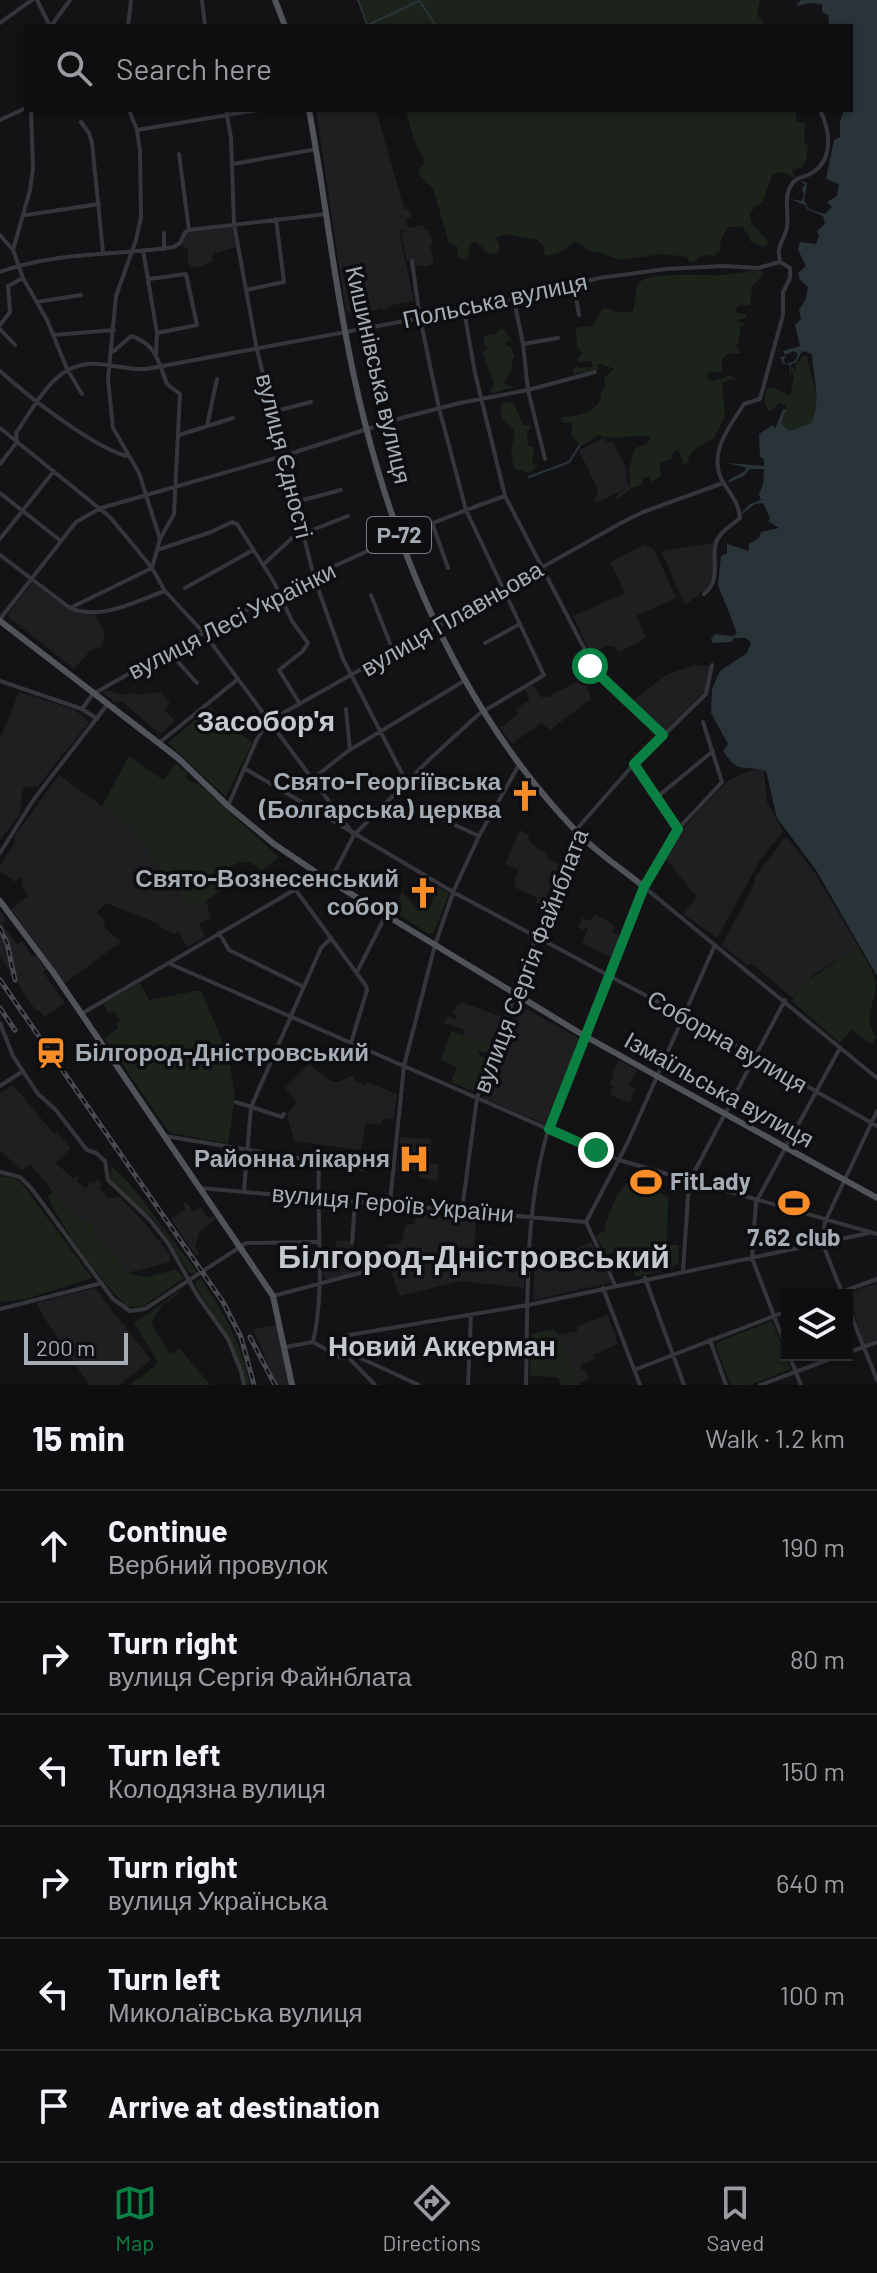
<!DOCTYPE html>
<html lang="en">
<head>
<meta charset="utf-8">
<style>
	body { margin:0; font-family:Barlow,sans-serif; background:#171719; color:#f1f3f6 }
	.controls { position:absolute; right:24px; bottom:24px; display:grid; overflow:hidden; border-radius:0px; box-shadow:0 2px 6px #0004 }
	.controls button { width:72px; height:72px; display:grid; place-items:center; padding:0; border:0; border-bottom:2px solid #2e2e30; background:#0e0e10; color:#f1f3f6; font:40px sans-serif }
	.scale { position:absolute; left:24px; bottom:20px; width:104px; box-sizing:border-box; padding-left:8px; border:4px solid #a4acb6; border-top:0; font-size:22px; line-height:28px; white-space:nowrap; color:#a4acb6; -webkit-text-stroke:6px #0e0e10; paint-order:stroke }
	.stop { position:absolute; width:24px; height:24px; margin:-18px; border:6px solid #0b8043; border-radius:50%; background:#fff }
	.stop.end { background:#0b8043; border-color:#fff; box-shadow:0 2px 8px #0008 }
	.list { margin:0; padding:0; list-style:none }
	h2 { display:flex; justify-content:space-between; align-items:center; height:104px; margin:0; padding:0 32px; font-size:34px }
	h2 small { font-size:26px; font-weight:400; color:#9b9c9f }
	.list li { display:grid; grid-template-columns:52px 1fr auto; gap:24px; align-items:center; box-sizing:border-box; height:112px; padding:0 32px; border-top:2px solid #2e2e30 }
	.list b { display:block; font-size:30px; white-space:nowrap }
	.list p { margin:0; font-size:26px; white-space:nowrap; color:#9b9c9f }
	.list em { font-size:26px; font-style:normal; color:#9b9c9f }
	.icon { flex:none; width:44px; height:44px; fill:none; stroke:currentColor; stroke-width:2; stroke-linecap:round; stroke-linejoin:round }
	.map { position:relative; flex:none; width:877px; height:1385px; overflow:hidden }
	.search { position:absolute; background:#0e0e10; box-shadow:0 2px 6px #0004; left:24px; right:24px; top:24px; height:88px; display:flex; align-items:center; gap:20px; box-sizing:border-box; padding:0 28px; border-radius:0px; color:#9b9c9f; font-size:30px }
	.sheet { height:776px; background:#0e0e10 }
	nav { display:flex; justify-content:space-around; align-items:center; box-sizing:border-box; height:112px; border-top:2px solid #2e2e30; background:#0e0e10; font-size:22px; color:#9b9c9f }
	nav a { display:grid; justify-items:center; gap:4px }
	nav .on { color:#0b8043 }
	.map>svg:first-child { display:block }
	.built { fill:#1f1f22 }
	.green { fill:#1b231b }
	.water { fill:#293439 }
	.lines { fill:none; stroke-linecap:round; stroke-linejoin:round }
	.stream { stroke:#293439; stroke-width:2 }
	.minor { stroke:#34363a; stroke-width:4 }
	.major { stroke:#505359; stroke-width:6 }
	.rail-casing { stroke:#474a4f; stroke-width:5 }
	.rail { stroke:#0e0e10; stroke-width:2; stroke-dasharray:6; stroke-linecap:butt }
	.route { stroke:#0b8043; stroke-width:10 }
	.labels { text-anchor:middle; stroke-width:7; stroke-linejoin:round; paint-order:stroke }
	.shield { fill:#0e0e10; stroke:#777d84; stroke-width:2 }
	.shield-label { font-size:22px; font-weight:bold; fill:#a4acb6 }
	.street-label { font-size:24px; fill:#a4acb6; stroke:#0e0e10 }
	.poi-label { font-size:24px; font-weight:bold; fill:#a4acb6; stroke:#0e0e10; text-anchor:end }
	.quarter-label { font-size:28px; font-weight:bold; fill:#c5cad1; stroke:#0e0e10 }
	.district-label { font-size:32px; font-weight:bold; fill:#c5cad1; stroke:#0e0e10 }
</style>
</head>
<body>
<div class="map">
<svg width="877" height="1385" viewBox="0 0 877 1385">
	<rect width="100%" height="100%" fill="#131315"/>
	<path class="built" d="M316,110H376L404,209H409L411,217L406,219L408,228L424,225L425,231H429L433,245L430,246L434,262L429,266H415L414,260L407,261L401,234L404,233V230L399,231L414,301L389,306V308L383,310L382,307L377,310L346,313Z
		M232,227L236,247L215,253L212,256L213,262L205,264L204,266L191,267L188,263V249L182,246L185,233Z
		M604,438L608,443L613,441L627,470L626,479L629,487L596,503L594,499L598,494L597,488L579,450Z
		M715,543L716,563L710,586L685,605L662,553L665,550Z
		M644,545L654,549L676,598L636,616L646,638L620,652L613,646H606L591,654L573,616L625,593L610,562Z
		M32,583L70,610L96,616L105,634L101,647L91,650L74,669L7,616Z
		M694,665L710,666L706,690L663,732L632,702L666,675Z
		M576,682L587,687L591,699L550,730L541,723L512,744L500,728L518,714L515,709L530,700L525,689L533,685L541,697H548Z
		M105,690L121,694L134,693L135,695L161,692L170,703L165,710L175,721L160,734L121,701L117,704L102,692Z
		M19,692L75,710L89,722L38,786L25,787L22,792L20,814L0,840V735H2Z
		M754,769L764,770L767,802L783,831L759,862L717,938L683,914L697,897L665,858L678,834L700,809L729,780Z
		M59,775L131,827L156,864L193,908L206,899L211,920L207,919L199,924L205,937L187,947L178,931L175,935L159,926V924L106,903L97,913L105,920L104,927L121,942L65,983L11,909L28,896L21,884L23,881L19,877L15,882L0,871V865L16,841L13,838Z
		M520,830L530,836L528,840L546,854L549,860L560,864L544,906L536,903L537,898L516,888L514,884L518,870L505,864Z
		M786,836L815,873L858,946L815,974L803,984L793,998L751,963L748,966L722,945L754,885L755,877Z
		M0,911L6,920L2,924L17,945L22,941L32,956H36L46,969L43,972L65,1003L44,1017L39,1010L36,1011L0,956Z
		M596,915L614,925L612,932L621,936L612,958L582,943L588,928L586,927L583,930L578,927L582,918L589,921Z
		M461,1002L502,1017L492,1046L463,1035L465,1030L444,1023L447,1016L456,1019L457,1016L452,1014L456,1005H459Z
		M518,1004L580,1039L545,1124L483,1098Z
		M619,1060L637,1070L628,1085L635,1088L630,1103L610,1095L613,1086L609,1084L614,1077L611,1075Z
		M309,1064L332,1082H338L353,1075L355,1081L365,1085L367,1082L397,1094L394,1120L383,1118L382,1125L366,1123L361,1150L294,1141L287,1115L297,1102L285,1088Z
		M13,1085L54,1134L57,1132L71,1148L56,1163L74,1179L76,1176L79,1178L77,1181L86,1189L90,1182L93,1184L98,1179L102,1184L99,1187L108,1198L120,1197L144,1222L170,1255V1262L127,1273L70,1212L30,1164L22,1171L0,1150V1093Z
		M400,1137L431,1139L430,1163L439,1164L437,1181L420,1177V1172L397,1170Z
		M186,1202L193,1212L200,1207L208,1218L213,1215L216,1219L199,1232L195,1247L199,1254L196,1256L171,1219L186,1209L183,1204Z
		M415,1209L477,1214L474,1245L526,1251L524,1288L461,1281L399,1296L388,1263L387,1245L401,1243L405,1227L408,1224H414Z
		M336,1240L349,1241L357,1251L359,1271L326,1281L321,1269L334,1265Z
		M591,1242L610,1280L609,1283L533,1300L535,1259L558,1260V1257Z
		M877,1283V1339L865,1344L846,1294Z
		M95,1288L151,1360L119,1385H89L43,1316L37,1303Z
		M608,1315L618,1344L593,1355L594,1359L580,1365L582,1370L585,1369L589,1379L579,1383L558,1335L577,1331V1326Z
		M278,1324L291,1385H277L253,1329Z"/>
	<path class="green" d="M358,0H760L757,15L766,26H367Z
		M406,110H797L796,121L805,123L804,141L808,146C807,155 807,161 801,168L792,169L795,178L782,172L772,175L763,201L750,212L751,222L769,242L764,247L750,241L749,236L742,227H728L721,239L720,251L714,256L702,255L694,262L689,261L687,257L663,254L620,260L599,252H592L575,241L561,252L545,256L543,245L536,239C522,239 509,231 496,237L500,249L497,254L488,253L476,242H471L467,260L457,257L458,247L449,243L433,188L419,175V170L425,163L413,137Z
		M760,270L764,273L752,287L750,306L740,305L735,310L737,313L746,315V318L735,320L746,324L741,326L737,348L741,353L727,354L722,360V372H710L707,375L708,379L714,381L730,375L735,378V380L730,379L722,383L725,416L714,438L696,448L688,458L690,462L683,464L678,449L672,454L673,458L660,463L661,476L651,482L650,477L643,478L642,485L632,488L617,499V495L630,486L629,470L635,448L647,444L651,437C633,432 617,443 599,435L581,446L571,435L572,423L561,422L562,417C577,416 602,412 601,392L605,388L604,378L614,369L601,364L596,366L601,368L599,369L574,374L573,368L577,366L581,368L593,367L591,361L578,362L577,359L583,353L577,347L576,328L593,325L602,309H612L614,313L623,311L632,312C637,304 633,289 640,282C653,271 704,276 722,275C735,274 747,271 760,270Z
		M503,329L512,341L506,342L505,345L510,346L515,357L511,362L513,369L504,381L505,384L515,387L493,393L490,390L494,384L483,354V351L490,348L485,346L483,336L497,333L499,330Z
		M803,355L807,356C812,383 822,395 811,423L789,431L781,424L786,409L785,405L779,403L771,411L768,410L764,401L767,389L773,387L790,396L794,377L791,370L793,367L796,373L795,366Z
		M504,402L514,404L523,425H530L531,428L527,432L528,446L534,447L532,462L537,466L530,473L514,469L511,450L515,431L501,417V404Z
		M210,707L252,743L226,797L168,743Z
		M129,756L163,780L176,764L187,773L186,777L190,782L197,783L279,857L261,871C247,854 231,864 218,876L224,889L193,908L156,864L131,827L102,806Z
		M423,878L449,893L434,933L429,934L394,912L402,892L416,907L427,908L431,906L434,893Z
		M858,946C864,957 873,969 876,982C877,1003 860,1017 877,1037L872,1044L851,1030L840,1043L792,1001L803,984Z
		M140,983L149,1000L195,991H201L204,997L228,1055L235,1097L228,1144L169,1132L104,1038L118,1028L116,1023L120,1020L114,1012H108L103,1004Z
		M451,1031L492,1046L489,1054L478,1051L480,1056L487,1059L475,1092L451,1082L457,1067L441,1060Z
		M111,1166L130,1184L197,1272L195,1274L189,1273L166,1235L151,1217L127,1198L110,1178Z
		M0,1176L14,1178L23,1185L92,1278L26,1299L0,1302Z
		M635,1181L668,1197L667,1245H679L678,1263L671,1269L635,1277L632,1266L626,1267L618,1250L606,1255L596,1236L606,1230L605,1225C612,1210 617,1183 635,1181Z
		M53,1191L78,1221L85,1218L127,1273L147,1277L176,1269L184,1278L142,1307L127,1306C111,1294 52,1215 48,1196Z
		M201,1279C224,1312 242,1345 250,1385H246L232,1343L196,1287V1281Z
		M178,1292L180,1293L162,1305L151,1323L170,1354L180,1349L210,1385H130L156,1365L157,1360L134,1323Z
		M772,1321L791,1369L750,1385H731L716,1346L718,1342Z
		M554,1329L557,1332L580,1385H561L557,1377L530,1376L531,1334Z"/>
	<path class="water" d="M801,0H877V976L816,870L777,818L766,771C743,764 739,775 723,751L728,744L711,713L712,689L720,671L747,653L751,643L746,638H734L731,642L713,643L711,639L715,634L733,636L737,633L718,585L721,556L727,553V544L749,551V544L759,538L761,532L779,528L768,521L770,518L763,503L755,504L742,514V512L750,504L761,500L759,494L763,484L764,469H750L744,476L727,483C731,476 741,476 747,468L728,463L764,466V459L760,457L759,434L773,425L775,429L783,409H786L781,424L789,431L811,423C822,399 813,379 812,354L802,351L796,363L791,364V383L790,365L783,364L780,357L786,356L783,361L786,364L795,361L798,354L794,351L785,355L783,351L800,346L795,325L801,319L799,310L806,299L808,287L800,280L798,273L806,266L798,250L800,242L816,244L819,236L817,231L825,224L823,216L807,209L805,205L790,199L802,201L804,195L802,189L805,185L800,180L807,183L804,201L809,209L825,214L832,207L827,202L837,196L839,184L826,179L834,140L840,137V121L844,110H851V26H829L828,15L822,12V4L810,3L796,6Z"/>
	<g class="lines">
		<path class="stream" d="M358,0L367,24
			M419,0L436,26
			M368,25L419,1
			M529,477L569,462L580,445"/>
		<path class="minor" d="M37,0L50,26
			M202,0L205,26
			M0,23L32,0
			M51,26L70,0
			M128,26L131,0
			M31,110L33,168L30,190L13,250L23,278L47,320L67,369L82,394
			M129,110L137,130L140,151L141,217L136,240L116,296L108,379L113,428L139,473L160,539L152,568L165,591L203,632L354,835
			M226,110L231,138L234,224L257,350L314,577L343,659L407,783
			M0,120L26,108
			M81,122L89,133L92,143L103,252
			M137,130L258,110
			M179,154L189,230
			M233,164L317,149
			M26,215L99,204
			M189,230L326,214
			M164,233V249
			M0,235L13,250
			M143,250L157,333L156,354
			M0,272C56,251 117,256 174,247L180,243L185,232L189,230
			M149,279L186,274L197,325L157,333
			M574,285L579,315
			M246,290L284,282L276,219
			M514,300L523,344L528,390L545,459
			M37,302L81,295
			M464,310L475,373L505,496L584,648L590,666L663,735
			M0,325L10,312L8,286L23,278
			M0,329L15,345
			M54,335L114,330
			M523,344L558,338
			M114,351L131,336C157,344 159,364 167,384L180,394L174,514L160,539
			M0,371C29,397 90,445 126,456
			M272,412L311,402
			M207,426L217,379
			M0,428L110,517L152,568L70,608
			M179,435L233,418
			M0,464L17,442L16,433C37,403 55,361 97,364C114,365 129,370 146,369L491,305L599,278L666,269L723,266L758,268L780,262
			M0,493L61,541
			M295,502L341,490
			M432,523L448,568
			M0,539L54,471
			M157,550L211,532L232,522L237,524L274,582L292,621L308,643L303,651L279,670L300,704
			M0,555L70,608C102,621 135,601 165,591
			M263,565L292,538L348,516
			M185,588L253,550
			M704,594C722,580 711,560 716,543C719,532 732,525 740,518C739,504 732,496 725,485C705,457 729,427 744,404L760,399L783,315V292L790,278V268L780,262C780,258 778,254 779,250C780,242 786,235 787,227C789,212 783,196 792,184C797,177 801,178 808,175C834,163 831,132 820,110
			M371,595L393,651
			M0,619L76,522L101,508L283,456L405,417L460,403L528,390L595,372
			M485,643L520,624
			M168,651L197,683
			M0,681L82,709L93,694C226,618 361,546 505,496
			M82,709L97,719
			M346,709L350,750
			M703,722L722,782L678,829L644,887L877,1078
			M159,743L238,679
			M634,764L677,828
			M244,768L453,892L684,1016L877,1126
			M311,780L348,751L464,681
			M656,798L713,751
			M228,806L257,739L269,721L621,523L643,512L723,483
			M442,819L479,836
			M0,853L34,799L107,705
			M330,881L354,835L432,757L479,714L544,675L466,510L439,408L420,318L412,261
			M295,889L366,986L367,990L351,1043
			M219,933L229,950L302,986
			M168,963L619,1160L877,1234
			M357,972L386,915
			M81,1014L320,875
			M0,1023L13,1056L38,1094L55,1109L87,1150L96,1153L105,1161L108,1180L149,1219L168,1243L197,1295L228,1339L241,1371L244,1385
			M0,1086L23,1071
			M236,1102L282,1117L284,1114
			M165,1136L363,1169
			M0,1172L20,1177L32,1189L113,1299L130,1311L145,1309L246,1243L317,1242
			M200,1188L586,1222
			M244,1191L251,1107L321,948L330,939
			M390,1202L404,1066L435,945L454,890L479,836L520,763
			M462,1210L477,1098L575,831L634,764L706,694L712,665
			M352,1243L355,1201
			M683,1271L689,1182L785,1000
			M645,1278L684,1385
			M615,1285L586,1222L628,1142L715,945
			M603,1288L640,1385
			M833,1295L877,1279
			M843,1295L822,1242L825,1222L877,1111
			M273,1296L386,1266
			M847,1305L877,1380
			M0,1309L102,1283
			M343,1336L528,1305L869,1233
			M710,1340L726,1385
			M313,1342C326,1287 316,1220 319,1162
			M286,1347L313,1342L341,1358L356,1356L419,1385
			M787,1350L752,1258L756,1202L840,1048
			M847,1353L877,1342
			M789,1355L801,1385
			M349,1358L375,1385
			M634,1370L787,1311
			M468,1385L471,1315
			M526,1385C528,1303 524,1214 547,1134C556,1101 573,1068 585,1036
			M760,1385L841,1355"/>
		<path class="major" d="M275,0L285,26
			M309,110C323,183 331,258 345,331C378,512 446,694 574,829C594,851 621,868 644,887L585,1036
			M0,621L178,758L228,806L274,844L320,875L583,1035L877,1198
			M0,901L53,972L273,1296L292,1385"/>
		<defs>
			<path id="rail" d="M0,928L7,943L15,980
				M0,980L223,1302L241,1337L254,1385
				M0,1008L15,1030
				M250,1337L275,1385"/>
		</defs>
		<use href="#rail" class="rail-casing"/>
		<use href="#rail" class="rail"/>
	</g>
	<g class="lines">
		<path class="route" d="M590,666L663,735L634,764L678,829L644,887L549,1129L596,1150"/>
	</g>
	<defs>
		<symbol id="church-bare" viewBox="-9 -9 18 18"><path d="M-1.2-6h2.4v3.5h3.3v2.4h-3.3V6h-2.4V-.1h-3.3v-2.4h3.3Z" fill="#f88d27" stroke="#0e0e10" stroke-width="2.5" paint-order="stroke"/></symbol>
		<symbol id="station-bare" viewBox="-9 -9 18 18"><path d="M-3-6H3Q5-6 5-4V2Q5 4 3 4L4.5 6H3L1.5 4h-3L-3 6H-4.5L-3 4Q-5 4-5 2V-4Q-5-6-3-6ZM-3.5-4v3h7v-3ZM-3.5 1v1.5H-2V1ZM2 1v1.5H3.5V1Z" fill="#f88d27" stroke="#0e0e10" stroke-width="2.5" paint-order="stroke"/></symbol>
		<symbol id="hospital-bare" viewBox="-9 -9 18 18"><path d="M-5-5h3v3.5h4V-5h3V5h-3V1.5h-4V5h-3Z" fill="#f88d27" stroke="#0e0e10" stroke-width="2.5" paint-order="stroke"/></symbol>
		<symbol id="stadium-bare" viewBox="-9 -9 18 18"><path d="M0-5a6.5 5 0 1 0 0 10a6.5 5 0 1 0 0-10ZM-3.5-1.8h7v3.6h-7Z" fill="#f88d27" stroke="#0e0e10" stroke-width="2.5" paint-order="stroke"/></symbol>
	</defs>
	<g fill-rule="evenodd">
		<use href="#church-bare" x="503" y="774" width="44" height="44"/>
		<use href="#church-bare" x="401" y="871" width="44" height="44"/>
		<use href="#station-bare" x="29" y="1031" width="44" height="44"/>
		<use href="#hospital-bare" x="392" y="1137" width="44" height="44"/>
		<use href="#stadium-bare" x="624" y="1160" width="44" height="44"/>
		<use href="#stadium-bare" x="772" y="1181" width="44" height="44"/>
	</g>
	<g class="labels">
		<rect class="shield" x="367" y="517" width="64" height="36" rx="6"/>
		<g class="shield-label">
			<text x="399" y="543">Р-72</text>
		</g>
		<g class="street-label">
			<text transform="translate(495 301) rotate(-12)" y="8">Польська вулиця</text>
			<text transform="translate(378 375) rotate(77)" y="8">Кишинівська вулиця</text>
			<text transform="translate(284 456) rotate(76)" y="8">вулиця Єдності</text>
			<text transform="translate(452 619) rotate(-30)" y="8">вулиця Плавньова</text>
			<text transform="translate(232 621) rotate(-27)" y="8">вулиця Лесі Українки</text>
			<text transform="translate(531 961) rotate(-69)" y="8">вулиця Сергія Файнблата</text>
			<text transform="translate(727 1042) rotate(30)" y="8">Соборна вулиця</text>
			<text transform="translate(719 1090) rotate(29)" y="8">Ізмаїльська вулиця</text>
			<text transform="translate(393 1204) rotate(5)" y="8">вулиця Героїв України</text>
		</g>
		<g class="poi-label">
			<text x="501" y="790">Свято-Георгіївська<tspan x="501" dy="28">(Болгарська) церква</tspan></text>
			<text x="399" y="887">Свято-Вознесенський<tspan x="399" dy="28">собор</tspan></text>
			<text x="75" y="1061" text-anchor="start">Білгород-Дністровський</text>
			<text x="390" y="1167">Районна лікарня</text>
			<text x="670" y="1190" text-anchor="start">FitLady</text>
			<text x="794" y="1246" text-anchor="middle">7.62 club</text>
		</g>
		<g class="quarter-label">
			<text x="266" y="731">Засобор'я</text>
			<text x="442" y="1356">Новий Аккерман</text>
		</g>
		<g class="district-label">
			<text x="474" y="1268">Білгород-Дністровський</text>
		</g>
	</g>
</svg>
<div class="controls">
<button><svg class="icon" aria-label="layers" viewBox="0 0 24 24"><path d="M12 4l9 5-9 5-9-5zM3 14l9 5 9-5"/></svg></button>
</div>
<div class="scale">200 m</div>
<div class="stop" style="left:590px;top:666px"></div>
<div class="stop end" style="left:596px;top:1150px"></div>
<div class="search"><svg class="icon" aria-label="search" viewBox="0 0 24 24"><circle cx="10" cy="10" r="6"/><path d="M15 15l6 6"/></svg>Search here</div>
</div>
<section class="sheet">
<h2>15 min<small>Walk · 1.2 km</small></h2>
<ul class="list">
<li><svg class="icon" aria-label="ahead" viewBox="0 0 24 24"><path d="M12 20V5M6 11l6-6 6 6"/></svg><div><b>Continue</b><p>Вербний провулок</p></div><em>190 m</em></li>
<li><svg class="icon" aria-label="right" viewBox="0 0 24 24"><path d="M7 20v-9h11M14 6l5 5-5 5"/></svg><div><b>Turn right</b><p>вулиця Сергія Файнблата</p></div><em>80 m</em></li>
<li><svg class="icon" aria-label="left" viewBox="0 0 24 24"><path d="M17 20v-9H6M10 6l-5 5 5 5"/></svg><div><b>Turn left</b><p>Колодязна вулиця</p></div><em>150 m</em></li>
<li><svg class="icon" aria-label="right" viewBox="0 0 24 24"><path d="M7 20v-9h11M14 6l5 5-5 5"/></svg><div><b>Turn right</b><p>вулиця Українська</p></div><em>640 m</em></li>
<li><svg class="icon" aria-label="left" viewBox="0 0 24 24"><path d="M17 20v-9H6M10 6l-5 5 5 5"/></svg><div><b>Turn left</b><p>Миколаївська вулиця</p></div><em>100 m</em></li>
<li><svg class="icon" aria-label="arrive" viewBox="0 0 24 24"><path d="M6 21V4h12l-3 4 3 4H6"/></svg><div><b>Arrive at destination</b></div></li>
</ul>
</section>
<nav>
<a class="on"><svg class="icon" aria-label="map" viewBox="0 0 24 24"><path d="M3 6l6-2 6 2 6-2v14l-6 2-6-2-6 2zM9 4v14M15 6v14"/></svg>Map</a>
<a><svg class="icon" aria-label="directions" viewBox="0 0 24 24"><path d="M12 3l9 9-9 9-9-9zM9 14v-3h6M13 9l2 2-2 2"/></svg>Directions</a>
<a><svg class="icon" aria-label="saved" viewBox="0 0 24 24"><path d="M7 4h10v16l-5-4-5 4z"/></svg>Saved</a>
</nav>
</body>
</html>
